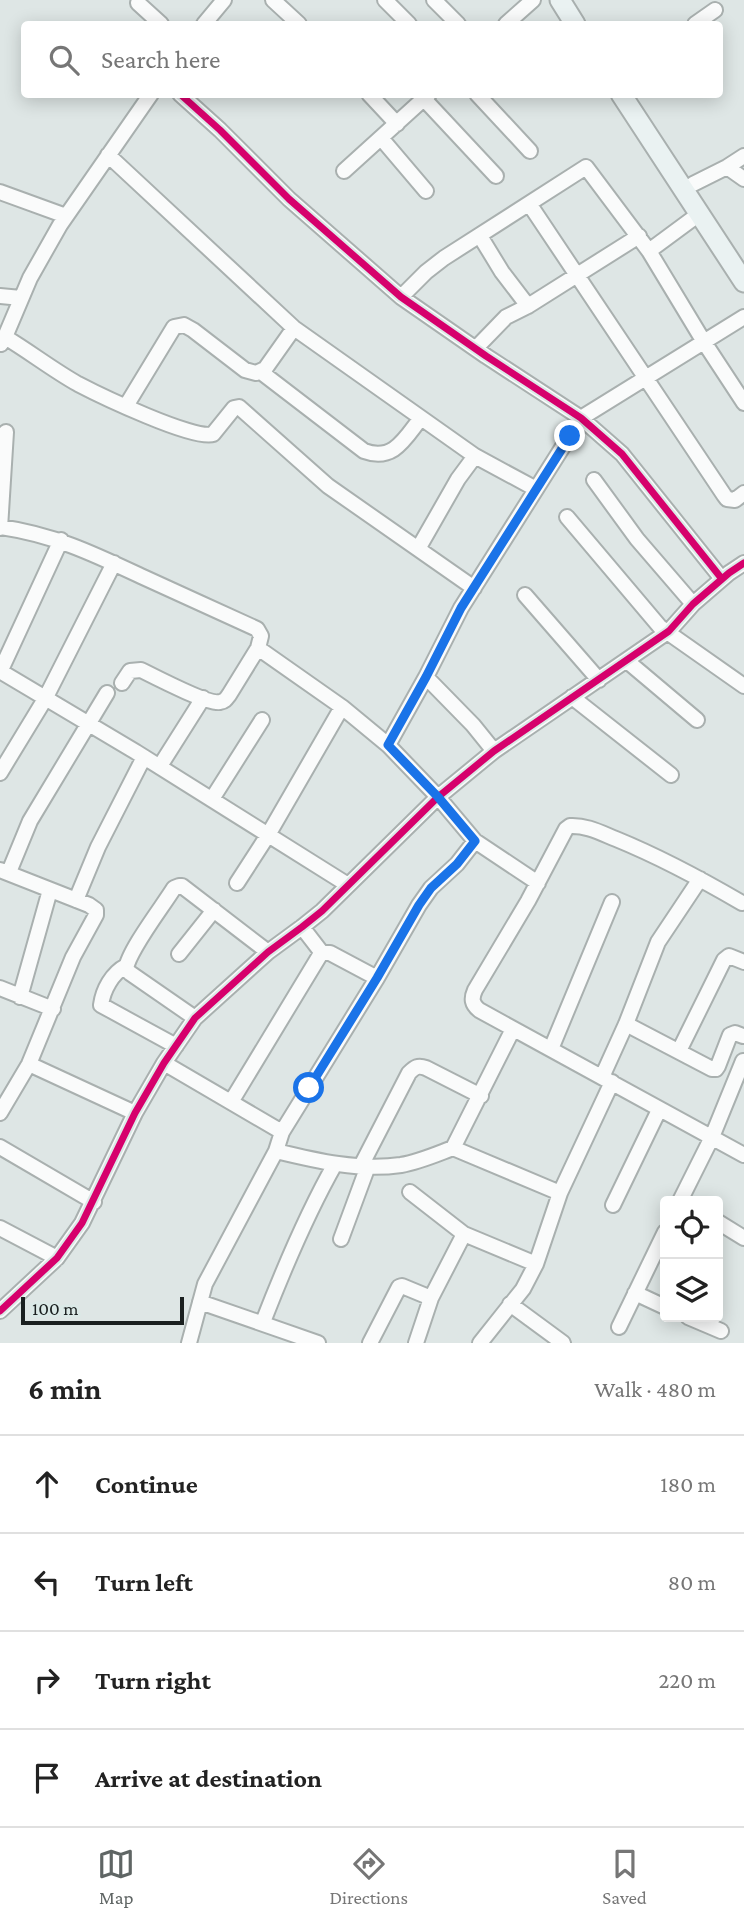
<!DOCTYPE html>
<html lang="en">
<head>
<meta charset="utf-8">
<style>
	body { margin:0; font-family:"Crimson Pro",serif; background:#f6f6f6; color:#222 }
	.controls { position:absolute; right:21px; bottom:21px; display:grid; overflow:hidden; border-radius:7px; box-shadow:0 4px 18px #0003 }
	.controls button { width:63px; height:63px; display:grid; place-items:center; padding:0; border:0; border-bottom:2px solid #e0e0e0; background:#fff; color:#222; font:35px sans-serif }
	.scale { position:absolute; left:21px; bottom:18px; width:163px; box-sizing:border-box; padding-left:7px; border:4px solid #1a1f1f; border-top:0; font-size:19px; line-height:24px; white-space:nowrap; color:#1a1f1f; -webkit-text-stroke:5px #dbe9e7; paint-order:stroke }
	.stop { position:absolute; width:21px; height:21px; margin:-16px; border:5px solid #1a73e8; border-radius:50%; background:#fff }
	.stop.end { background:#1a73e8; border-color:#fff; box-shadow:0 2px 7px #0008 }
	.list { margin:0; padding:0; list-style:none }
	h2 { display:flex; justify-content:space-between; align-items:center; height:91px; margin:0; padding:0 28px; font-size:30px }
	h2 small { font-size:23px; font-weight:400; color:#767676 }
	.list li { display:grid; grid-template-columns:46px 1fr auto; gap:21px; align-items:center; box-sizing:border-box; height:98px; padding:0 28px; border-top:2px solid #e0e0e0 }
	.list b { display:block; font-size:26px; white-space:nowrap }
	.list em { font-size:23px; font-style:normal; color:#767676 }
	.icon { flex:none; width:38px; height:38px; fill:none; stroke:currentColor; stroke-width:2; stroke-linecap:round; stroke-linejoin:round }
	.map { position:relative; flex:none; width:744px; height:1343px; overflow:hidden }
	.search { position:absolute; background:#fff; box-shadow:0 4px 18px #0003; left:21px; right:21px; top:21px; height:77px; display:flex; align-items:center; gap:18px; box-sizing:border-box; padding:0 24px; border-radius:7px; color:#767676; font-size:26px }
	.sheet { height:483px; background:#fff }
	nav { display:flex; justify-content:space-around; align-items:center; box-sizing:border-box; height:98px; border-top:2px solid #e0e0e0; background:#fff; font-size:19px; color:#767676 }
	nav a { display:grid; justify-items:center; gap:4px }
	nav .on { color:#5f6564 }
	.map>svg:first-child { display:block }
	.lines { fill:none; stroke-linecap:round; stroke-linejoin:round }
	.street-casing { stroke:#a9b0af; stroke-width:18 }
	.secondary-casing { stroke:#a9b0af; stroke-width:23 }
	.street { stroke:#fafbfb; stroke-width:14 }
	.secondary { stroke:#eaf2f2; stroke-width:19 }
	.cycleway-casing { stroke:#dbe9e7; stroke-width:11 }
	.cycleway { stroke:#d6006c; stroke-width:7 }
	.route { stroke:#1a73e8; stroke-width:9 }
</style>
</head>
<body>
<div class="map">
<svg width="744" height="1343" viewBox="0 0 744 1343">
	<rect width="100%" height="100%" fill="#dee6e5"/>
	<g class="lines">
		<defs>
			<path id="street" d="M273,0L299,24
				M385,0L409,24
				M434,0L458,24
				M138,3L161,24
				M204,24L224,0
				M506,24L533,0
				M695,24L715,10
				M180,94L220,130L289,199L401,297L486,356L581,418L622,454L722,579
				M369,94L397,124
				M477,94L530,151
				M424,99L496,176
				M381,138L426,191
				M108,155L294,328L475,456L536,489
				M727,167L744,179
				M344,171L429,94
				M693,184L727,167L744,156
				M0,192L66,216
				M530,205L724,495L727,499L735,500L744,493
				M480,236L502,272L528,306
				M649,251L699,214
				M0,296L21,298
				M401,297L426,272L444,258L586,167L649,251L704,342L744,403
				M5,337C30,352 53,370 78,384C99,395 195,441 213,434L234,408L239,407L328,486L474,588
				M1,344L5,337L30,278L60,225L151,94
				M476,348L506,317L528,306L639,236
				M261,372L364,451C394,462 405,438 421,418
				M126,406L174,327L184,325L193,330L245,370L256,373L265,369L294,328
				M594,480L637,539L693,604
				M567,517L660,627L744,686
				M0,527C55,535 94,554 143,577C181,594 219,612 257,629L261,636L258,648L229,695C226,699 225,701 220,702C209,705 155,677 141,670L130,671L122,683
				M0,528L6,432
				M418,549L458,479L475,456
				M525,595L599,680
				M258,648L342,707L388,745L438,797L475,841L538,883
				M627,661L697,720
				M0,671L136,752L348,885
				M0,672L61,540
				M426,677L473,725L494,751
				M572,697L671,775
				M388,745L426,677L461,608L581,418L744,317
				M160,766L203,698
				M0,773L45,699L114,563
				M212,799L262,720
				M0,870L89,905L96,910V915L73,957L29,1064L0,1113
				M9,872L30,821L107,693
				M237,883L268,835L342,707
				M76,900L98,847L144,757
				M742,903C701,879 660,857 616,839C601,833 586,825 570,826L566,829L528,901L475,990C471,999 472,1004 479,1010L744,1155
				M302,927L322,953H330L377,978
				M179,954L214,910
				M126,966C112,973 103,990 101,1005L176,1046
				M0,988L53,1009
				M20,997L50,890
				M195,1018L130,973L126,969C128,951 163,906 174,888L179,886H182L268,952
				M626,1024L712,1069H716L718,1066L730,1035L735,1033L743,1036
				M551,1049L612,902
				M679,1051L724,960L729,956L744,962
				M164,1063L282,1132
				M29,1064L135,1113
				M602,1077L626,1024L658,942L700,879
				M231,1102L320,955L322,953
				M0,1147L94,1202
				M453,1148L513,1029
				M276,1151C317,1161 359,1171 401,1165C419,1162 437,1154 453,1148L560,1193
				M361,1166L409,1073C415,1067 418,1065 426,1068L481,1096
				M410,1192L464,1234L536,1264
				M680,1201L712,1137L743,1061
				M613,1205L659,1110
				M718,1222L744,1238
				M0,1228L57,1258
				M341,1239L368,1166
				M635,1293L665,1307
				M200,1302L318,1343
				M510,1304L563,1343
				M0,1311L57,1258L82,1223L135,1113L164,1063L195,1018L268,952L302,927L322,911L438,797L494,751L669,631L693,604L729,573L744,563
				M688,1317L721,1331
				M263,1322C284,1268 306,1215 335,1164
				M619,1327L665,1232
				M189,1343L205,1284L276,1151L282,1132L377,978L419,905L431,888L457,864L475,841
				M370,1343L399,1287L402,1286L431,1298
				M416,1343L431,1298L464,1234
				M480,1343L523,1289L536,1264L560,1193L612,1082"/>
			<path id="secondary" d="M560,0L575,24
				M621,94L744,282"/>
		</defs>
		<use href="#street" class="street-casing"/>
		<use href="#secondary" class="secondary-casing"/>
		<use href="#street" class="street"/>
		<use href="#secondary" class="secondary"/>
		<defs>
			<path id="cycleway" d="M180,94L220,130L289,199L401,297L486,356L581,418L622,454L722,579
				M0,1311L57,1258L82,1223L135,1113L164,1063L195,1018L268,952L302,927L322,911L438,797L494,751L669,631L693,604L729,573L744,563"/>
		</defs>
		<use href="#cycleway" class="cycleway-casing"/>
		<use href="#cycleway" class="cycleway"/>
	</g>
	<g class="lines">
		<path class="route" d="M309,1088L377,978L419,905L431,888L457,864L475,841L438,797L388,745L426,677L461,608L570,436"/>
	</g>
</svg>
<div class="controls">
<button><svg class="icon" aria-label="locate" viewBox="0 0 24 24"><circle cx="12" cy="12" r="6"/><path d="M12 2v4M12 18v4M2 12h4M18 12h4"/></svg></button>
<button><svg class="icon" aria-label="layers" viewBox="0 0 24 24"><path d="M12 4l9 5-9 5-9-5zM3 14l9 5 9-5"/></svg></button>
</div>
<div class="scale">100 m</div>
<div class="stop" style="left:309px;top:1088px"></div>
<div class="stop end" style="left:570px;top:436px"></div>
<div class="search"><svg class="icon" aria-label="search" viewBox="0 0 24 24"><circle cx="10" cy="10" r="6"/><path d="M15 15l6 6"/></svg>Search here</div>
</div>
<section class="sheet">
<h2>6 min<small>Walk · 480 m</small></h2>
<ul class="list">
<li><svg class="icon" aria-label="ahead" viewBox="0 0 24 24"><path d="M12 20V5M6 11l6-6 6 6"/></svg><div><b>Continue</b></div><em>180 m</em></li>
<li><svg class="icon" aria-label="left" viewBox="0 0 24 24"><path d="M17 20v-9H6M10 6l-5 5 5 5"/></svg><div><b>Turn left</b></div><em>80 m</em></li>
<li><svg class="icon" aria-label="right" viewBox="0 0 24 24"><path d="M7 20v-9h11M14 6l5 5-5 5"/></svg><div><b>Turn right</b></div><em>220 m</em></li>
<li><svg class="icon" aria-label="arrive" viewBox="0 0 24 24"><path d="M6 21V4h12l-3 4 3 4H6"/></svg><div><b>Arrive at destination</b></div></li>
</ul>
</section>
<nav>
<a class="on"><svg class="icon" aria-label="map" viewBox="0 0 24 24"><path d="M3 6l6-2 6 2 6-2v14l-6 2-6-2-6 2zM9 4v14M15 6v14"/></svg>Map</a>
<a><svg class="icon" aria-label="directions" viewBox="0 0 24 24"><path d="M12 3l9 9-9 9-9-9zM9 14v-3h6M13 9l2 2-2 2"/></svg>Directions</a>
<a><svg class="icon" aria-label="saved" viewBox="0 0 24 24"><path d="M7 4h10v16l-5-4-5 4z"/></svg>Saved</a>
</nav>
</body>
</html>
